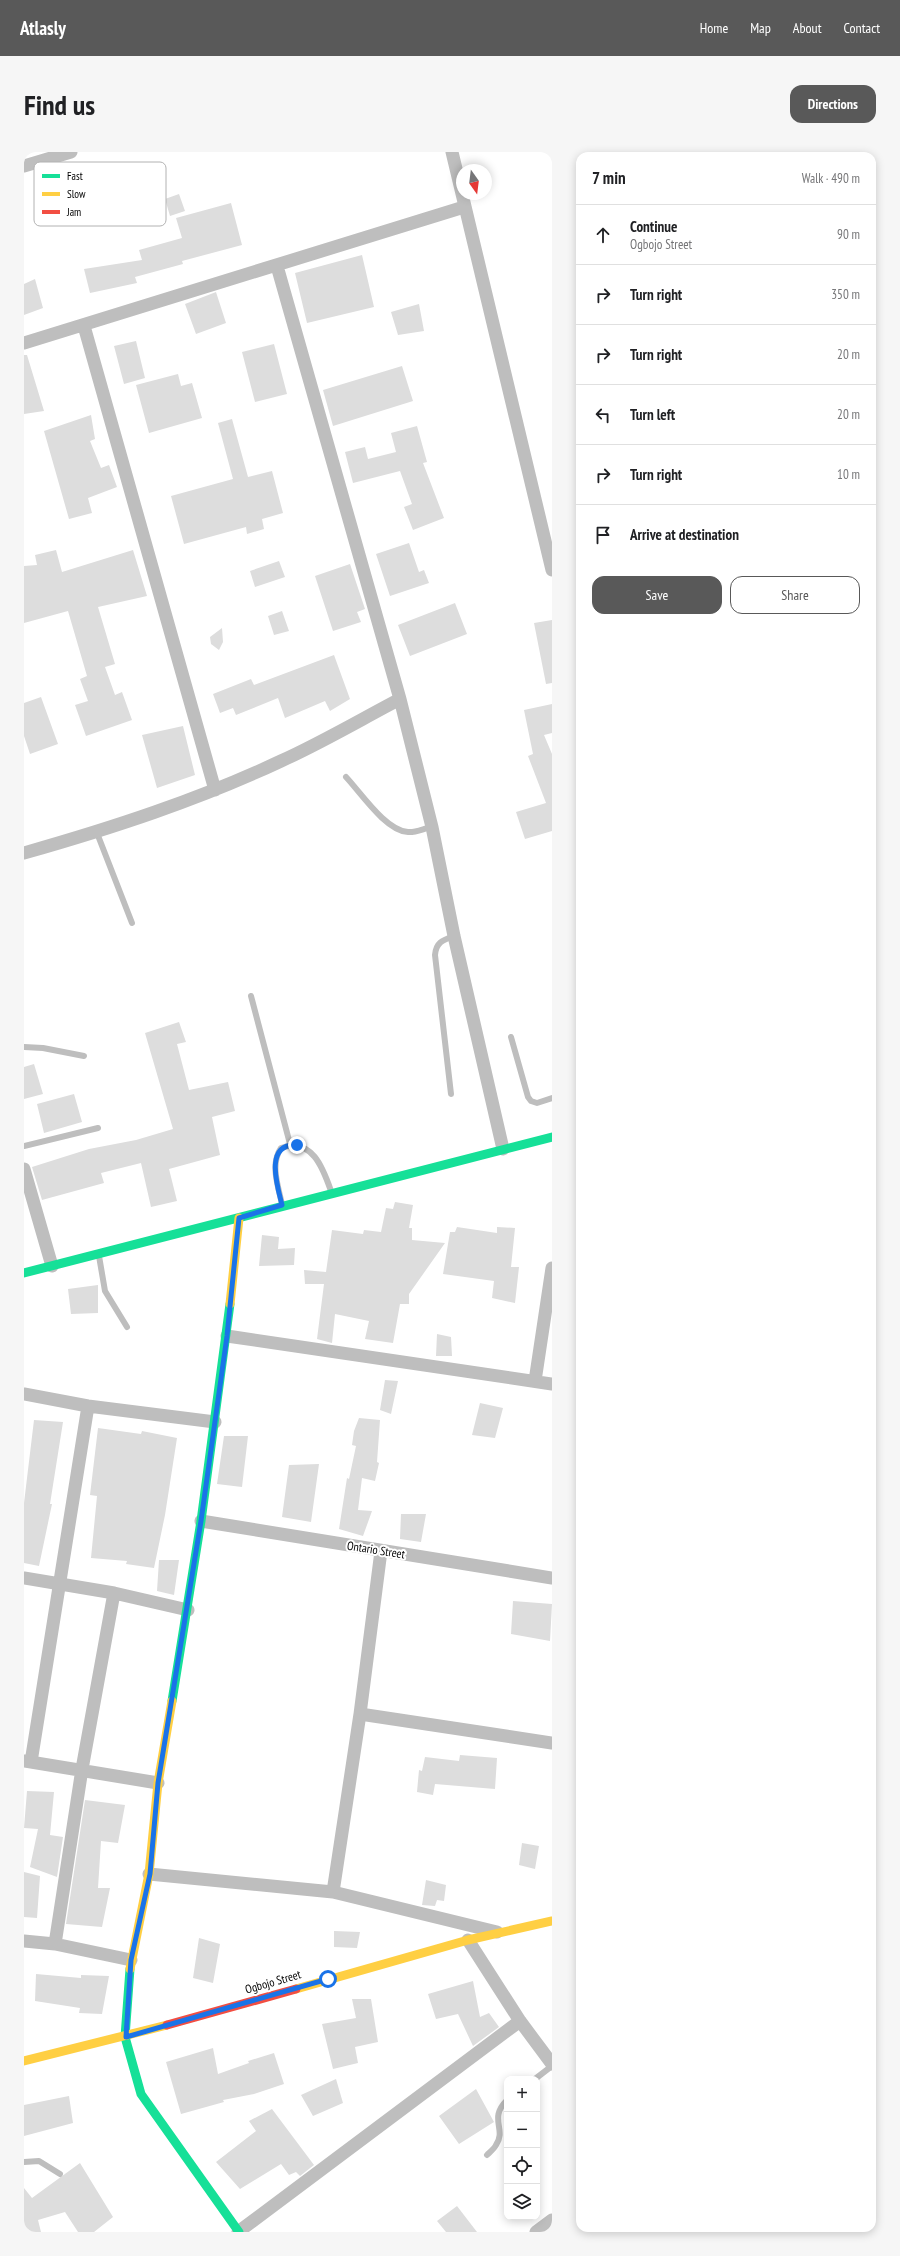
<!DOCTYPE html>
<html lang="en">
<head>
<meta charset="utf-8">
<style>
	body { margin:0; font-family:"PT Sans Narrow",sans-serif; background:#f6f6f6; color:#202124 }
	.controls { position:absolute; right:12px; bottom:12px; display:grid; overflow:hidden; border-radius:8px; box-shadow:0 2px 10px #0003 }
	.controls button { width:36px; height:36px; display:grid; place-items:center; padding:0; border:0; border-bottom:1px solid #e0e0e0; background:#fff; color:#202124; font:20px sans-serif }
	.compass { position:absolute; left:432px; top:12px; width:36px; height:36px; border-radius:50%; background:#fff; box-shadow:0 2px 10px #0003; rotate:166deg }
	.stop { position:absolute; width:12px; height:12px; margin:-9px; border:3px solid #1a73e8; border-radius:50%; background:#fff }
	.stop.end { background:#1a73e8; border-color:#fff; box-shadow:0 1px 4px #0008 }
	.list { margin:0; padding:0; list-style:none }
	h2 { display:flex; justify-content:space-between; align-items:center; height:52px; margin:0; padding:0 16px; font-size:17px }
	h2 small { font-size:13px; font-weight:400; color:#757577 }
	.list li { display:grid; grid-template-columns:26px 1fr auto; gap:12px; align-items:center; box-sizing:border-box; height:60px; padding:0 16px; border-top:1px solid #e0e0e0 }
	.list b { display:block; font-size:15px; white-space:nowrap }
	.list p { margin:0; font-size:13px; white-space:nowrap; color:#757577 }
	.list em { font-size:13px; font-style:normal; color:#757577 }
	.actions { display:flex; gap:8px; padding:12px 16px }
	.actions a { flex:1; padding:9px 0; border:1px solid #595959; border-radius:12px; text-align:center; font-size:14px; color:#595959 }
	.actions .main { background:#595959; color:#fff }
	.icon { flex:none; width:22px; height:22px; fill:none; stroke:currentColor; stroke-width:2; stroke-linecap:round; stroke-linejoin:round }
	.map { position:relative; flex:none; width:528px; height:2080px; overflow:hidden; border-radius:12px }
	header { display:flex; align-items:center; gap:24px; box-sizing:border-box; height:56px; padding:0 20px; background:#595959; color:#fff }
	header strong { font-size:19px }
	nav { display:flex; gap:22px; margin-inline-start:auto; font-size:14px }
	.intro { display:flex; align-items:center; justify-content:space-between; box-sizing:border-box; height:96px; padding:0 24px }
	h1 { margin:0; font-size:28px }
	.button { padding:10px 18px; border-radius:12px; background:#595959; color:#fff; font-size:14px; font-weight:700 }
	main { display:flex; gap:24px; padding:0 24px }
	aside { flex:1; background:#fff; border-radius:12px; box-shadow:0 2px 10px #0003 }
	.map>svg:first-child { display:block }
	.building { fill:#ddd }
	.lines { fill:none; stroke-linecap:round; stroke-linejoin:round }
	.lane { stroke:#bebebe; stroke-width:6 }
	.street { stroke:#bebebe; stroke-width:13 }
	.fast { stroke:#16e098; stroke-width:9 }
	.slow { stroke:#ffcf43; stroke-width:9 }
	.jam { stroke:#f24e42; stroke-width:9 }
	.route { stroke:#1a73e8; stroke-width:5 }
	.labels { text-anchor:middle; stroke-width:4; stroke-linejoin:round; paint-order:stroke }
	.street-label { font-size:12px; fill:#000; stroke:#fff }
	.key { fill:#fff; stroke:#b2b2b2; stroke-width:1 }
	.key-label { font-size:11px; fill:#000 }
</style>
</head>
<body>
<header>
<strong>Atlasly</strong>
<nav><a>Home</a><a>Map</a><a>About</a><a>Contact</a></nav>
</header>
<div class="intro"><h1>Find us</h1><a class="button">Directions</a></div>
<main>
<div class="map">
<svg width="528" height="2080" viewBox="0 0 528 2080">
	<rect width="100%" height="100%" fill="#fff"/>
	<path class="building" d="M155,42L161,59L146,64L141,47Z
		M207,51L218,93L158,109L159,112L111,125L113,131L66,141L60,117L118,108L115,98L158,86L152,66Z
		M338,103L350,155L283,171L271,121Z
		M11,127L19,156L0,163V132Z
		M192,140L202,171L172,182L161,152Z
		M395,152L400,179L374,183L367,160Z
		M112,189L121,226L100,232L90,194Z
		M250,192L263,242L231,250L218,200Z
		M0,203H3L20,259L0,262Z
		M378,214L389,249L309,274L299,238Z
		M154,222L157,234L168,231L178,266L125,281L112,233Z
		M67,263L71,287L66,289L77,316L85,313L93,335L64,346L68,361L45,367L20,279Z
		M208,267L224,325L248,319L259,361L238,367L240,377L223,382L222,375L160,392L147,344L209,327L194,271Z
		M393,274L403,310L399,311L420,366L389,378L380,355L388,352L376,319L329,331L321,300L341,295L344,307L372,300L367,281Z
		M385,391L395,420L400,418L405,431L366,444L352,402Z
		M32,398L38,420L109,398L123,444L74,455L91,512L81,515L91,543L98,540L108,568L62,584L51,553L64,549L56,527L63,524L44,459L0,471V414L13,413L11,403Z
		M255,409L261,425L231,435L226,419Z
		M326,412L341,457L333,460L337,470L309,479L291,424Z
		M431,451L443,482L386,504L374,473Z
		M258,459L265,479L250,483L244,464Z
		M528,468V531L522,532L510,471Z
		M198,476L199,490L195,498L187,492L186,485Z
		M310,503L326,547L306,559L301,549L261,566L254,546L212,563L209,556L196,561L189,542L227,527L230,533Z
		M17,545L34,592L6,602L0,584V551Z
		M528,552V581L520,583L528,602V679L501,687L492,660L522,651L504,604L509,602L500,558Z
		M159,574L171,623L133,636L118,583Z
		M155,870L162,890L153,892L165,938L204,930L211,959L188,965L196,1003L145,1017L153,1049L127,1055L117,1011L77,1021L80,1031L18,1048L8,1015L65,997L112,988L149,977L121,881Z
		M10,912L19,942L0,947V915Z
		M50,942L58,970L20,981L13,952Z
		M371,1050L389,1053L385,1076H388V1088L421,1091L385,1142V1152H376L369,1191L341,1187L345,1169L311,1162L308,1191L293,1187L300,1132H281L280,1118L302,1120L308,1078L339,1082L340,1078L357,1080L362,1056L369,1057Z
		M433,1075L473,1081V1075L491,1076L487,1115H495L491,1151L468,1146L470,1129L419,1122L426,1080H431Z
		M238,1083L255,1085L254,1097L271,1096L270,1113L235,1114Z
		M74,1133V1161L47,1162L44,1137Z
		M413,1182L427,1185L428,1204H412Z
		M361,1228L374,1229L367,1262L356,1258Z
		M456,1251L479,1256L471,1286L448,1283Z
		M335,1266L356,1268L353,1310L355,1311L351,1329L338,1326L334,1358L348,1359L339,1384L315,1377L323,1326L325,1327L332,1294L328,1293L330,1279Z
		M10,1268L39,1270L26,1352H28L15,1414L0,1411V1351Z
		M74,1276L117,1282L118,1279L153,1286L141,1363L130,1416L102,1412L103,1409L67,1406L73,1344L66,1343Z
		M200,1284H224L218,1335L193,1332Z
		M295,1312L287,1370L258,1365L265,1313Z
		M377,1362H402L397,1390L376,1387Z
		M135,1408H155L150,1443L133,1439Z
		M489,1449L528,1452L526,1489L487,1482Z
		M436,1603L473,1606L471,1637L411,1632L409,1643L393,1640L395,1618L398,1619L401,1605L435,1609Z
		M3,1639L30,1640L26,1683L39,1685L33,1725L6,1715L14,1677L0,1676Z
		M61,1648L101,1653L94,1691L77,1689L74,1736H86L78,1775L42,1772Z
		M498,1691L515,1694L511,1717L495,1713Z
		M0,1720L16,1724L13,1766L0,1765Z
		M402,1728L422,1733L420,1749L413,1748L411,1754L398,1753Z
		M310,1779L336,1780L333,1796L310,1795Z
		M175,1786L196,1792L189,1831L169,1826Z
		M12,1822L57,1826V1823L85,1824L78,1862L55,1861L56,1856L11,1849Z
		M449,1829L456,1865L465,1861L475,1875L449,1894L434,1862L412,1867L404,1842Z
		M328,1847H347L354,1890L331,1895L334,1911L309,1917L298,1872L332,1866Z
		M189,1896L194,1922L225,1911L224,1909L250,1901L260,1932L230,1942L199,1948L200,1950L157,1962L142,1910Z
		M312,1927L319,1951L289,1964L277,1943Z
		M452,1937L470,1970L435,1992L415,1964Z
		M45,1944L49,1971L0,1984V1953Z
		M248,1957L290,2013L276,2024L272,2020L265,2023L257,2012L216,2037L192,2010L232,1979L225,1969Z
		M56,2011L89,2065L70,2080H54L41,2060L14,2068L17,2080H0V2036L8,2046Z
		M433,2054L453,2080H422L413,2069Z"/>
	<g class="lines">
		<path class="lane" d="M322,625C337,641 362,679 384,680C391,681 401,676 408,675
			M73,681L108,771
			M227,844L266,992
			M487,885L504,945L507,949L513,951L528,946
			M0,895L19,896L60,904
			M427,942L411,803C412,790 419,788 430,784
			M0,994L74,976
			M258,1052C254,1034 246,1012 257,996C288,985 299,1016 307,1039
			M75,1104L81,1139L103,1175
			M511,1927L528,1914
			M463,2003C466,2000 470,1997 472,1993C483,1977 464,1967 483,1948
			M0,2010L15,2009L36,2022"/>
		<path class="street" d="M428,0L528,418
			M0,14L47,0
			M253,114L376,547L408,675L430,784L479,997
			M60,174L191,638
			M0,191L440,55
			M0,701C88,676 174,648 257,609C297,591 336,568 376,547
			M0,1017L28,1114
			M203,1184L528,1232
			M511,1229L528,1116
			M0,1242L64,1254L191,1270
			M177,1369L528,1426
			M0,1426L90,1441L164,1458
			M336,1562L528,1591
			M0,1609L134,1631
			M7,1610L64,1254
			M125,1722L309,1740L473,1780
			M309,1740L336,1562L357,1399
			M444,1788L496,1869L528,1912
			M0,1789L31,1792L107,1808
			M31,1792L58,1617L90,1441
			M214,2080L496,1869
			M512,2080L528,2068"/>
		<path class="fast" d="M0,1121L528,985
			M148,1549L177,1369L206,1152
			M106,1817L101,1885L117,1942L215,2080"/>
		<path class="slow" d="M206,1152L215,1066
			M106,1817L125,1722L134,1631L148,1549
			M272,1837L444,1788L528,1769
			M0,1909L143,1873"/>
		<path class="jam" d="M143,1873L272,1837"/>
	</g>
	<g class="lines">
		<path class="route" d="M273,993C240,991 253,1033 258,1053L215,1066L203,1184L177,1369L134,1631L126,1722L107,1808L102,1885L304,1827"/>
	</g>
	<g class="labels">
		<g class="street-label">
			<text transform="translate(352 1398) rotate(9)" y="4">Ontario Street</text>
			<text transform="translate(249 1830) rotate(-16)" y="4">Ogbojo Street</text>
		</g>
	</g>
	<rect x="10" y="10" width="132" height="64" rx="6" class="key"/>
	<rect x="18" y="22" width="18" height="4" fill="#16e098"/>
	<rect x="18" y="40" width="18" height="4" fill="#ffcf43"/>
	<rect x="18" y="58" width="18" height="4" fill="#f24e42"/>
	<g class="key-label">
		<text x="43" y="28">Fast</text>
		<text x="43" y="46">Slow</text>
		<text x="43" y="64">Jam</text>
	</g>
</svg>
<div class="controls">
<button>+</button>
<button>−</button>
<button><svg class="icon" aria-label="locate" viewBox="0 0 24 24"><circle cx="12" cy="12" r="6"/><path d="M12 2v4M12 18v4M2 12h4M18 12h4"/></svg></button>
<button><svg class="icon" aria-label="layers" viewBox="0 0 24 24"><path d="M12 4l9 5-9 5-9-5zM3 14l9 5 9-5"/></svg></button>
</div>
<svg class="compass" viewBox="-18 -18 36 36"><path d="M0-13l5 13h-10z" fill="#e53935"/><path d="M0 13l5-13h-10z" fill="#757577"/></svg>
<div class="stop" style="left:304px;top:1827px"></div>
<div class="stop end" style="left:273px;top:993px"></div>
</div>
<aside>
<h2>7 min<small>Walk · 490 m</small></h2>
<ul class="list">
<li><svg class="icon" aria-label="ahead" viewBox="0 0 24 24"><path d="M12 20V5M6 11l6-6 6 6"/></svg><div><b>Continue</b><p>Ogbojo Street</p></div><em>90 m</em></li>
<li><svg class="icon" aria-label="right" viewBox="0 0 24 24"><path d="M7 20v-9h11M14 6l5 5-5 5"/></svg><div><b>Turn right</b></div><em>350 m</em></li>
<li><svg class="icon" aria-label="right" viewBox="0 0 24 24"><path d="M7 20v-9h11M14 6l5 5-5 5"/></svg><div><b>Turn right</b></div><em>20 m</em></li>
<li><svg class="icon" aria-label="left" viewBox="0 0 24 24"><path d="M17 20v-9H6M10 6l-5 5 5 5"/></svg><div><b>Turn left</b></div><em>20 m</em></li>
<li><svg class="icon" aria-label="right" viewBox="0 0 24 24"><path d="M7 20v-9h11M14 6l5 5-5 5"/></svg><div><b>Turn right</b></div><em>10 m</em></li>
<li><svg class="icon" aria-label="arrive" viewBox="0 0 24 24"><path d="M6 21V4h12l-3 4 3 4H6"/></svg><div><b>Arrive at destination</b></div></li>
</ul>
<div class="actions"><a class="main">Save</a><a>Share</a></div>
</aside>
</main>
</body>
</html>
